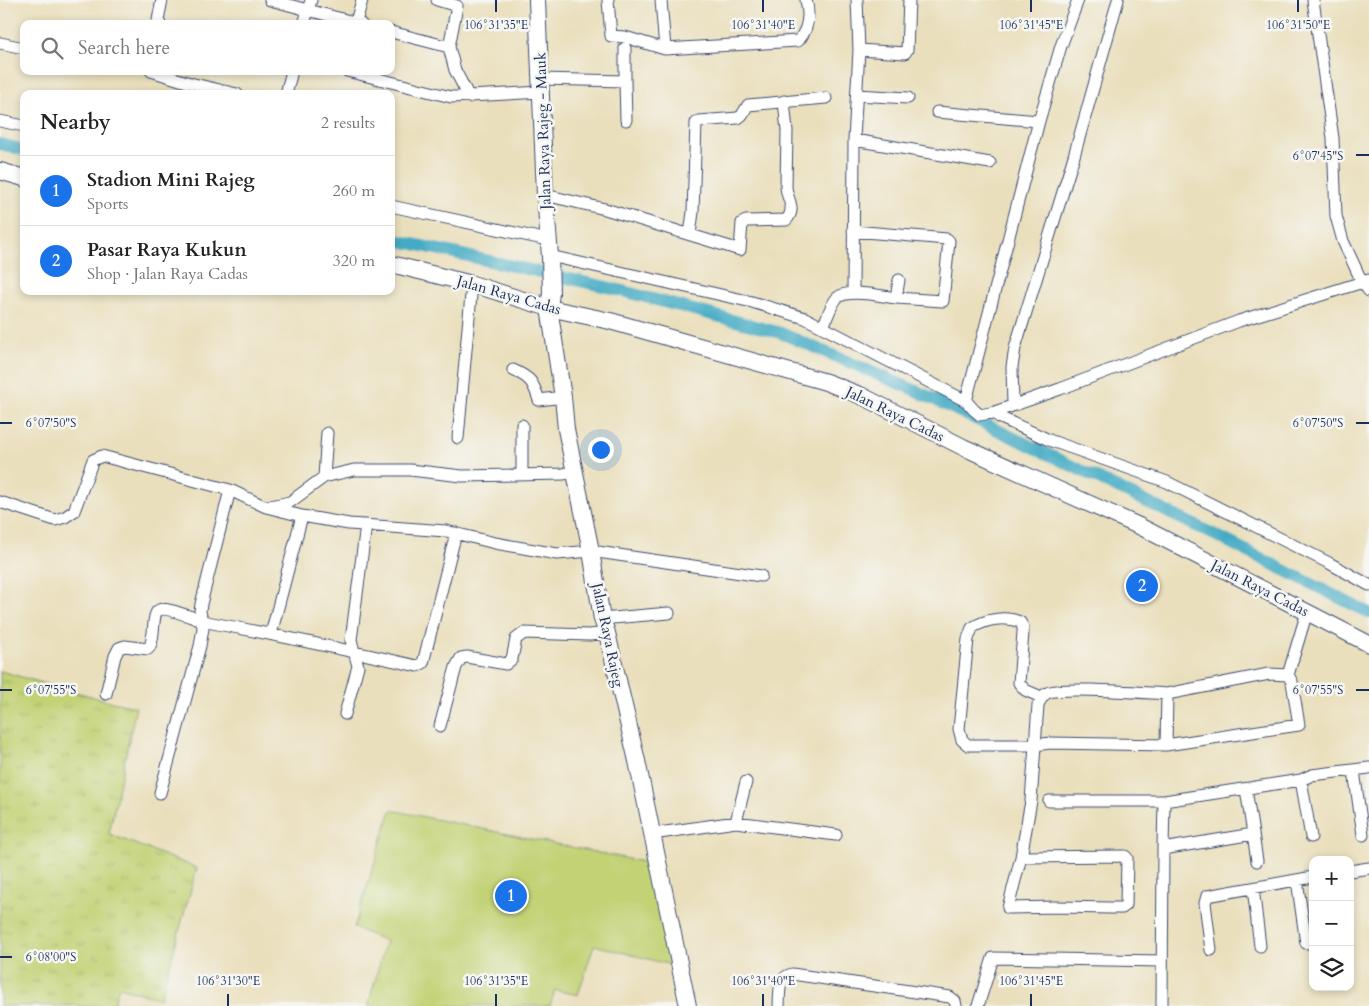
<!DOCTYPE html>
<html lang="en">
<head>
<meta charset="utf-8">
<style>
	body { margin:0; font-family:Cardo,serif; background:#f6f6f6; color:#222 }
	.controls { position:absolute; right:15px; bottom:15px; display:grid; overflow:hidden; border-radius:10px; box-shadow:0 2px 8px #0003 }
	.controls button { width:45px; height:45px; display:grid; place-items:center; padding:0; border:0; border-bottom:1px solid #e0e0e0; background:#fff; color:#222; font:25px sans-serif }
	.you { position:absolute; left:600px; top:449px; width:18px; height:18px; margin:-12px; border:4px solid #fff; border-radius:50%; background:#1a73e8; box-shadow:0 0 0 8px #1a73e833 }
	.badge { display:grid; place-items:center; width:32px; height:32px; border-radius:50%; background:#1a73e8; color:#fff; font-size:16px; font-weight:700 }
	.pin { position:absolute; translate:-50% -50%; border:2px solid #fff; box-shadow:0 1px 5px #0006 }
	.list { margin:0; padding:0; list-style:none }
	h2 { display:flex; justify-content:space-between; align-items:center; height:65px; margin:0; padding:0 20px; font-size:21px }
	h2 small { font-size:16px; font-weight:400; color:#767676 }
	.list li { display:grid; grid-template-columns:32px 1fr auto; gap:15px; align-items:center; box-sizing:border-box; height:70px; padding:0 20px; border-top:1px solid #e0e0e0 }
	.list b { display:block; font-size:19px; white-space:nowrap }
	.list p { margin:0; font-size:16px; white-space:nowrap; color:#767676 }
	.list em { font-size:16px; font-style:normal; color:#767676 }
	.icon { flex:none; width:28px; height:28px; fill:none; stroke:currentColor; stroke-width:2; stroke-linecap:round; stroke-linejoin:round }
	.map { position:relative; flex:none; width:1369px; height:1006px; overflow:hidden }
	.search { position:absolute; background:#fff; box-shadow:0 2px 8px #0003; left:20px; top:20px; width:375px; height:55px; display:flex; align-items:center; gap:12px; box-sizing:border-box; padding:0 18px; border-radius:10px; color:#767676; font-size:19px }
	.panel { position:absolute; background:#fff; box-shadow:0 2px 8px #0003; left:20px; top:90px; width:375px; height:205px; border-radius:10px }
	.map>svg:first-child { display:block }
	.grass { fill:url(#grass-tufts); stroke:#6e8069 }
	.garden { fill:#c2d274; stroke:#6e8069 }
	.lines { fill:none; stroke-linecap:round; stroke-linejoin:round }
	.canal { stroke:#45abc4; stroke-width:12 }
	.street-casing { stroke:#3a496c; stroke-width:13 }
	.secondary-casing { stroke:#3a496c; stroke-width:18 }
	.street { stroke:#fff; stroke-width:11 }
	.secondary { stroke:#fff; stroke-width:16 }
	.ticks { fill:none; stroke:#1b2f5e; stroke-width:2 }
	.labels { text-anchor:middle; stroke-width:5; stroke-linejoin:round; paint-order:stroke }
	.street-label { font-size:15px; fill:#1b2f5e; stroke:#f6f6f2 }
	.ticks-label { font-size:12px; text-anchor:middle; fill:#1b2f5e; stroke:#f6f6f2; stroke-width:5; stroke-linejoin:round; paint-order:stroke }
</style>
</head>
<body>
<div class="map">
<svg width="1369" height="1006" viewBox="0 0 1369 1006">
	<defs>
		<pattern id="grass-tufts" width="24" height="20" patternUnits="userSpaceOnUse" patternTransform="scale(1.25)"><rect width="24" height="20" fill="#c2d274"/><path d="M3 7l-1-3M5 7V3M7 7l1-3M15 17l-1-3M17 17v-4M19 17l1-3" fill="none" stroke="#a6b567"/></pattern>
	</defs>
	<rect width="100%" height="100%" fill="#f6f6f2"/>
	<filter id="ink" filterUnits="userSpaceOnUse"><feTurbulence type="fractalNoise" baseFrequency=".02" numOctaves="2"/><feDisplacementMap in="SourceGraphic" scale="10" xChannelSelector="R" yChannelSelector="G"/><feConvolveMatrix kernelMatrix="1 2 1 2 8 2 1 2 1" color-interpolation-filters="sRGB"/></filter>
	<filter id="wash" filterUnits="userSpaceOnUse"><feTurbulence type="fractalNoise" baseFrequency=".0096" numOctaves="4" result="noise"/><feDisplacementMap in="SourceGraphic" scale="20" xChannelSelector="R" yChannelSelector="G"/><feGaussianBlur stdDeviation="1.12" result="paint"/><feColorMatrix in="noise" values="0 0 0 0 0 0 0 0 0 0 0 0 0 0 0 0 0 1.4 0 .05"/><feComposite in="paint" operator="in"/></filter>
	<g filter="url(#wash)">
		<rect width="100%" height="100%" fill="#eadfbc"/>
		<path class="grass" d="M0,671L112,702L136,707L109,834L197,868L160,999L119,987L113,1006H0Z"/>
		<path class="garden" d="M391,810L653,864L671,965L594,945L578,995L555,990L550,1006H368L386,941L354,928Z"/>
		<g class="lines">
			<path class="canal" d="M0,144L24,150
				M391,239L611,288L781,333L921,393L1217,536L1369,613"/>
		</g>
	</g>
	<g filter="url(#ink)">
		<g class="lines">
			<defs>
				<path id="street" d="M270,0L361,24
					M437,0L457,6L449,47
					M608,0L611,36L625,37L665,49L798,41C808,30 810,15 806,0
					M661,0L665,49
					M857,0L859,50L854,140L990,163
					M1313,0L1333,138L1336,216L1343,241L1362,282L1369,291
					M356,22L362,0
					M160,24L158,20L162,0
					M304,24L311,0
					M391,32L449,47L455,70L469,97
					M0,43L24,48
					M859,50L905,53L907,50L909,0
					M151,71L190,83L237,94
					M347,71L451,97L541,92
					M540,79L625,81V48
					M625,81L626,120
					M286,94L292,71
					M857,95L908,98
					M937,112L1039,121
					M0,121L24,126
					M545,195L605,209L740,250L742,223L746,221L786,220C797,209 787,200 786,187L787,131L784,101
					M391,206L548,240
					M853,231L947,239L949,241L943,301L896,298
					M690,234L693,212L696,123L699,121L738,118L742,115L748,105L826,98
					M550,256L752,302L805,318L966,401L974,410L980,415L995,412L1060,389L1239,321L1369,280
					M853,293L854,140
					M823,327C827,318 831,304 837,298C848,288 882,296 896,298L899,280
					M513,370C531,378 533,382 539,400L563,397
					M966,401L1039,121L1061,46L1078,0
					M1013,405L1012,367L1015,348L1074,156L1118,0
					M995,412L999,417L1049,440L1167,482L1329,563L1369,585
					M522,425V475
					M458,438L472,284
					M324,477L327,433
					M0,502L55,520L65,517L74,511L93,460L102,456L230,490L266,507L302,516L349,524L446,531L495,543L557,554L591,551L761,576
					M270,506L290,502L324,477L354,470H410L462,476L563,474L576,472
					M602,619L669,613
					M271,634L302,516
					M1288,675L1307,612
					M106,694L115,656L119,648L125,646L148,649C156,641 151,613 159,610C167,606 197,620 207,622C277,635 347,650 417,666L423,663L456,533
					M1041,697L1025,690L1019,683L1023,632V627L1020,622C1006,616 985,619 972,628L968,639L959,729L962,740L968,745H1034L1051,743L1166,745L1299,725L1292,682L1288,675L1269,674L1167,694
					M345,714L358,666L351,640L366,525
					M440,726L456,667L461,658L467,657L506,664L512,659L516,639L524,633L590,635L607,633
					M1354,771L1363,835
					M1301,780L1311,837
					M160,793L200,646L203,628L200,611L201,604L230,490
					M1049,801H1164L1301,780L1312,775L1369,768
					M736,822L746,782
					M652,834L736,822L836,835
					M1253,834L1257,861
					M1163,849L1164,801
					M1021,857L1125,856L1127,858L1126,905L1122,908H1111L1057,907L1008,908L1021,857L1031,801L1038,705C1040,700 1042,696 1047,693C1060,686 1146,693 1167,694L1166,745
					M1350,871L1369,868
					M1297,880L1306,943
					M1253,888L1260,946
					M1211,950L1205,903L1207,896L1313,877
					M779,1006C780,994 777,977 792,974L950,997L955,1001L956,1006
					M978,1006L993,958L1162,961
					M1162,1006L1163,849L1253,834L1246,789"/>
				<path id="secondary" d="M537,0L545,195L550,256L551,293L549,308L563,397L566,429L591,551L602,619L607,633L637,761L688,1006
					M0,171L24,178
					M391,264L472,284L549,308L610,321L826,382L862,396L963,447L1141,527L1369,644"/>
			</defs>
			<use href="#street" class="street-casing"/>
			<use href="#secondary" class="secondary-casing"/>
			<use href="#street" class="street"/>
			<use href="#secondary" class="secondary"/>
		</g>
	</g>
	<path class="ticks" d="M496,0V12M763,0V12M1031,0V12M1298,0V12M1356,155H1369M0,423H12M1356,423H1369M0,690H12M1356,690H1369M0,957H12M228,994V1006M496,994V1006M763,994V1006M1031,994V1006"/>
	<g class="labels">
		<g class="street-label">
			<text transform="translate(543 131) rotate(-92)" y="5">Jalan Raya Rajeg - Mauk</text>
			<text transform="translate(509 295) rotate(16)" y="5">Jalan Raya Cadas</text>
			<text transform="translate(895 414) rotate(26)" y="5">Jalan Raya Cadas</text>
			<text transform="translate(1260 588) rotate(27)" y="5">Jalan Raya Cadas</text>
			<text transform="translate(608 635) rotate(78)" y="5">Jalan Raya Rajeg</text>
		</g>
	</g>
	<g class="ticks-label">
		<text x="496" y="29">106°31'35"E</text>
		<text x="763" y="29">106°31'40"E</text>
		<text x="1031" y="29">106°31'45"E</text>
		<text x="1298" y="29">106°31'50"E</text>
		<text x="1318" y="160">6°07'45"S</text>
		<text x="51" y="427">6°07'50"S</text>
		<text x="1318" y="427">6°07'50"S</text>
		<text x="51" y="694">6°07'55"S</text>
		<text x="1318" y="694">6°07'55"S</text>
		<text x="51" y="961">6°08'00"S</text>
		<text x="228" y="985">106°31'30"E</text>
		<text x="496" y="985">106°31'35"E</text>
		<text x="763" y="985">106°31'40"E</text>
		<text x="1031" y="985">106°31'45"E</text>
	</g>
</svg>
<div class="controls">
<button>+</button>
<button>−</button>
<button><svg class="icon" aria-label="layers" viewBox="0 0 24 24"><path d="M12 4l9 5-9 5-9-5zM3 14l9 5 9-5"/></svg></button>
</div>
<div class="you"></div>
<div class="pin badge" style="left:511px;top:896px">1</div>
<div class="pin badge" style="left:1142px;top:586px">2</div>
<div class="search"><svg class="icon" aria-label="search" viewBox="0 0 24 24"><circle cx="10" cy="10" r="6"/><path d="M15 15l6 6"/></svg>Search here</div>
<section class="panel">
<h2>Nearby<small>2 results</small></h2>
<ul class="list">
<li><span class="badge">1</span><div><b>Stadion Mini Rajeg</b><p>Sports</p></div><em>260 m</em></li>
<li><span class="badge">2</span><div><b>Pasar Raya Kukun</b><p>Shop · Jalan Raya Cadas</p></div><em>320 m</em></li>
</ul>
</section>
</div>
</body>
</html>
